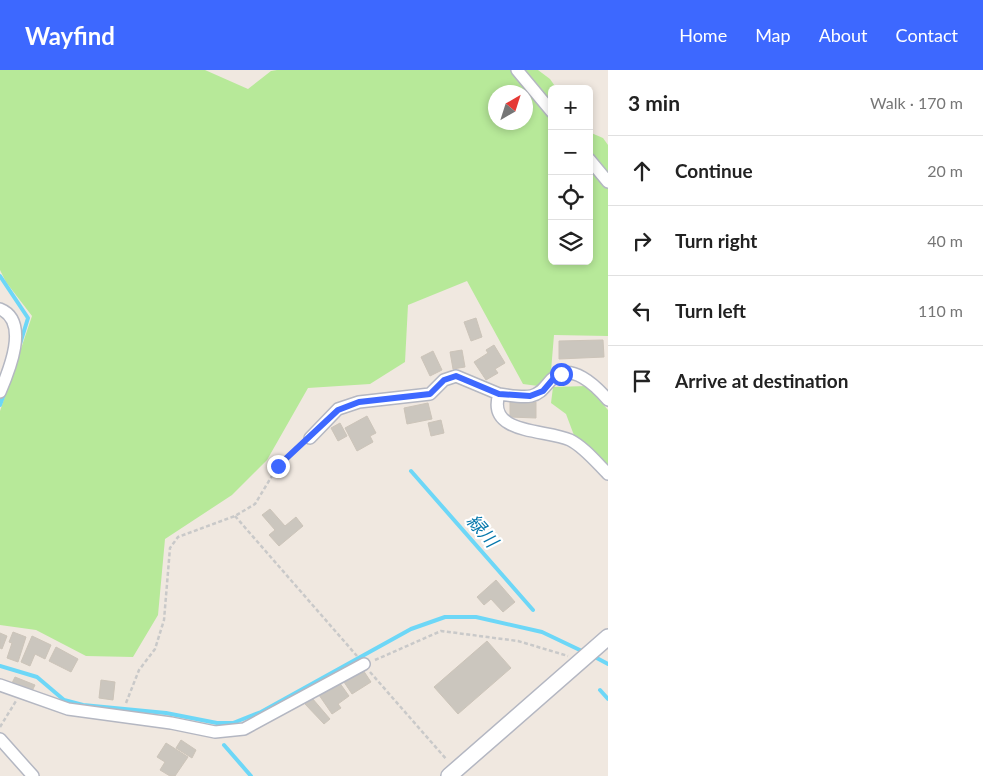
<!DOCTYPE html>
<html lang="en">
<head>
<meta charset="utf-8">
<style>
	body { margin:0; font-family:Lato,"Noto Sans JP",sans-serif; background:#f2f2f2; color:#222 }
	.controls { position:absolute; right:15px; top:15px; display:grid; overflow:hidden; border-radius:8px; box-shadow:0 2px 8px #0003 }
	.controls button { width:45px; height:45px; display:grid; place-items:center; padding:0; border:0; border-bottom:1px solid #e0e0e0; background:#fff; color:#222; font:25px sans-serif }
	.compass { position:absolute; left:488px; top:15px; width:45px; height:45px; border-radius:50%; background:#fff; box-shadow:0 2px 8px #0003; rotate:39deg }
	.stop { position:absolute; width:15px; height:15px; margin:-11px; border:4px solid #3d68ff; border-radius:50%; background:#fff }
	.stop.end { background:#3d68ff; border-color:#fff; box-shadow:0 1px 5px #0008 }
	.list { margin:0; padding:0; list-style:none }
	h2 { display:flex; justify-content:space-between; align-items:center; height:65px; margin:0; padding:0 20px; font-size:21px }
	h2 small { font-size:16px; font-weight:400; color:#767676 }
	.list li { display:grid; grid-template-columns:32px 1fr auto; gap:15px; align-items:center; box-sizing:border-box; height:70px; padding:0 20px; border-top:1px solid #e0e0e0 }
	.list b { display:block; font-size:19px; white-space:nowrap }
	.list em { font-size:16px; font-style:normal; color:#767676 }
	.icon { flex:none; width:28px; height:28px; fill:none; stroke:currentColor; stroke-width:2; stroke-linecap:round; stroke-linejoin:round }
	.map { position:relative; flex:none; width:608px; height:706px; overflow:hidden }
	header { display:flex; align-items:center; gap:30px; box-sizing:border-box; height:70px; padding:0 25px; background:#3d68ff; color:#fff }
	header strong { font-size:24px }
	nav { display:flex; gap:28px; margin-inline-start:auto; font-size:18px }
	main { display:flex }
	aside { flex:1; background:#fff }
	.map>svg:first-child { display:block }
	.green { fill:#b7e999; fill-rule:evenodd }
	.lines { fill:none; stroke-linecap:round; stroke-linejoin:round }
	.stream { stroke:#6dd7f7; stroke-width:4 }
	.building { fill:#cbc6be; stroke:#ccc4b9 }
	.minor-casing { stroke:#b4b7c2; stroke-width:14 }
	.tertiary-casing { stroke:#b4b7c2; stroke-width:18 }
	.path { stroke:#c9c9c9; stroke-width:2.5; stroke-dasharray:4 2.5; stroke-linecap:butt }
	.minor { stroke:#fff; stroke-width:11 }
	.tertiary { stroke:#fff; stroke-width:15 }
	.route { stroke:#3d68ff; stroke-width:6 }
	.labels { text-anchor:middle; stroke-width:4.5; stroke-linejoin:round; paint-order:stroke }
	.water-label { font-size:18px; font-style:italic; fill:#0477ac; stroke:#fff }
</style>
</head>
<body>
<header>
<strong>Wayfind</strong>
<nav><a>Home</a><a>Map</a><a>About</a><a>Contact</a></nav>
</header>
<main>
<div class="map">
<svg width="608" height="706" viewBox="0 0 608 706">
	<rect width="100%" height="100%" fill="#f0e8e0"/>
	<path class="green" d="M0,0H205L248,19L271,1L277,0H538L550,9L557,19H552V191H589V62L603,68L608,75V266L554,265L551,301L538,316L523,314L467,211L408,235L405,292L370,314L308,318L267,390L232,425L165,469L158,545L133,587L86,586L36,560L0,555V341L32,246L6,212L0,200ZM496,22H526V52H496Z
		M587,316L608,340V396L575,368L566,344L551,333L553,317Z"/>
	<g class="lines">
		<path class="stream" d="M0,206L28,248L20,274
			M0,335L4,324
			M411,401L533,540
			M593,586L608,594
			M0,596L37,607L64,630L83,635L166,643L217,653H233L261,642L411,559L445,547H476L542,562L584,582
			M600,620L608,629
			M224,675L251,706"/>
	</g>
	<path class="building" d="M476,248L482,267L471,271L464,252Z
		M603,270L604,287L559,289V271Z
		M494,275L505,293L495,299L498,303L486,310L474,292L488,283L486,280Z
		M462,280L465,297L453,299L450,282Z
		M433,281L442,300L430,306L421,287Z
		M510,332H536V348L510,347Z
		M428,333L432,349L407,354L404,338Z
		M367,346L376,363L370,366L373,372L357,381L345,358Z
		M441,350L444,363L431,366L428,353Z
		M340,353L347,366L338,371L331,358Z
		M270,439L285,456L296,447L303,456L279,476L269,465L275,460L262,445Z
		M496,510L515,532L503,542L491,529L484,535L477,527Z
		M13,562L26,567L18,592L7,588L12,573L9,572Z
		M0,563L7,566L2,579L0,578Z
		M32,566L51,575L45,589L35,584L30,596L21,592Z
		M487,571L511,598L458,644L434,617Z
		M56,577L78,589L71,602L49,591Z
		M363,600L371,612L352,624L344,612Z
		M15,607L35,615L32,621L12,613Z
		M101,610L115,612L113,630L99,628Z
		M339,612L349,626L338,634L341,638L332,644L319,625Z
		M312,628L330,649L324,654L305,634Z
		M181,670L196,680L192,688L176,678Z
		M166,673L188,687L175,706H170L160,700L165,692L157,687Z"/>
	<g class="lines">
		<defs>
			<path id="minor" d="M517,0L552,42
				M589,89L608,112
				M0,239C30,251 9,301 0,322
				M608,330C596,316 571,291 552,309C545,316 541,324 531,326C522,328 509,325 499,324C486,365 547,359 570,370C584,377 597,393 608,404
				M310,368L338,339L359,332L430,324L444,310L456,306L499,324
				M0,615L68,639L171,653L215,662L244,659L364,594
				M0,669L33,706"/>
			<path id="tertiary" d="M449,706L608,567"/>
		</defs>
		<use href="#minor" class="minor-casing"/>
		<use href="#tertiary" class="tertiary-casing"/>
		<path class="path" d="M235,446L357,586
			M375,590L441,561L518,571L568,586
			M370,602L447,690
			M126,633L139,600L155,579L164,550L170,478L178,467L235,446L255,434L278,396L302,375
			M0,657L16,631"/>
		<use href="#minor" class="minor"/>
		<use href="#tertiary" class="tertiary"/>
	</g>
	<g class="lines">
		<path class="route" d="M278,396L338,340L359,332L430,324L444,310L456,306L499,324L530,326L543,321L554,308L561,304"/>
	</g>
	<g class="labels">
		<g class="water-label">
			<text transform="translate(482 461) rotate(49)" y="6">緑川</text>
		</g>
	</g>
</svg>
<div class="controls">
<button>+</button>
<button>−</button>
<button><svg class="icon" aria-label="locate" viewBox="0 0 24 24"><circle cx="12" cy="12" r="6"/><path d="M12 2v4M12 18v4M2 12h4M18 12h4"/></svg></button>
<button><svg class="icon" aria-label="layers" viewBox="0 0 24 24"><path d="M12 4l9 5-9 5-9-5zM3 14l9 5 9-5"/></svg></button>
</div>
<svg class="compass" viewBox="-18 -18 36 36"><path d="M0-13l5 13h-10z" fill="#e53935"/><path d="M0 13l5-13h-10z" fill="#767676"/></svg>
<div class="stop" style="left:561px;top:304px"></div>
<div class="stop end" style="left:278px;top:396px"></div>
</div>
<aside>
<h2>3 min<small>Walk · 170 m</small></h2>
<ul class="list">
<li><svg class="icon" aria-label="ahead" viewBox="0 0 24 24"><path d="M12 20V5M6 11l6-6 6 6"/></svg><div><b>Continue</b></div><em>20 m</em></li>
<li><svg class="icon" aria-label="right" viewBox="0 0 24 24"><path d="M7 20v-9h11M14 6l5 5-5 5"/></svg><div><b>Turn right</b></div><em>40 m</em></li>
<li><svg class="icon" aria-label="left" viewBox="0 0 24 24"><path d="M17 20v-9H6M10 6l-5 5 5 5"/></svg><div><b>Turn left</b></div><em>110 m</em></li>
<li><svg class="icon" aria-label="arrive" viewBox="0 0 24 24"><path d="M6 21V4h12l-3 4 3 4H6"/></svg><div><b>Arrive at destination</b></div></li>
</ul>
</aside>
</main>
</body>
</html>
